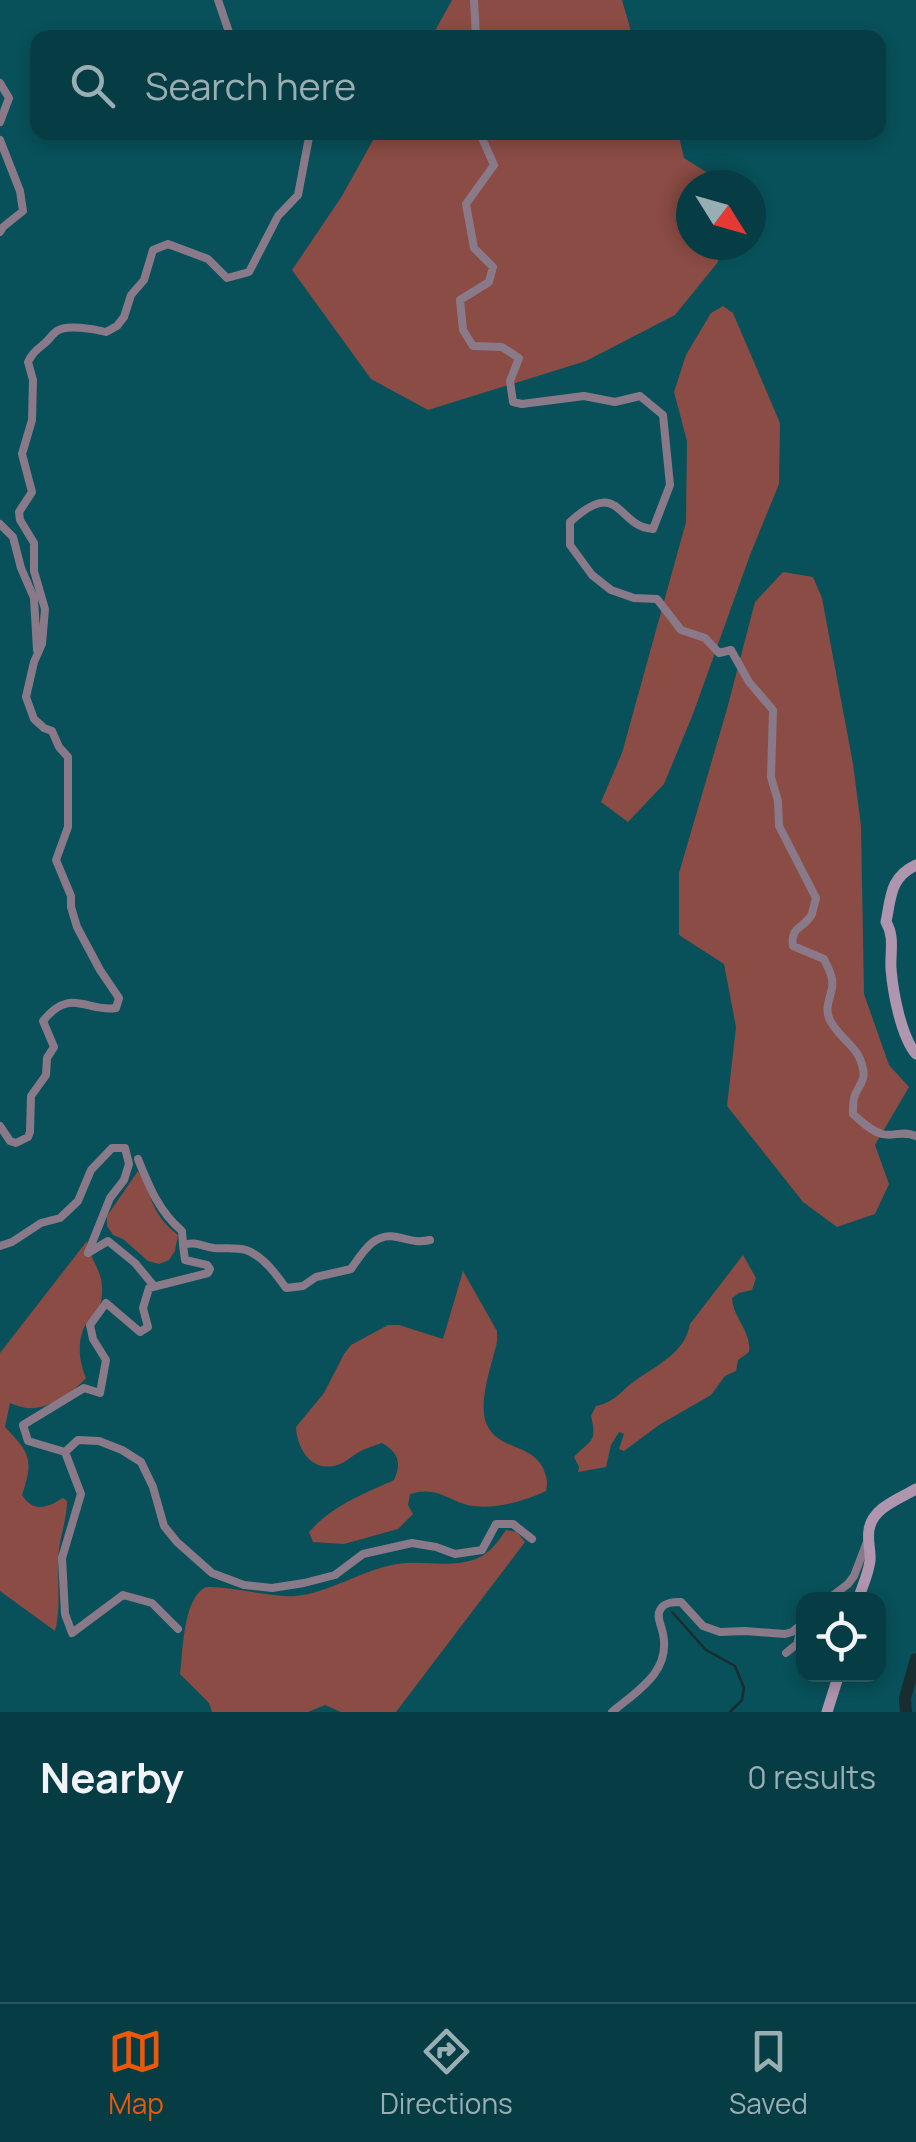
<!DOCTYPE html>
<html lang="en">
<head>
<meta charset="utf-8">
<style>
	body { margin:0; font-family:Manrope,sans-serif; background:#14484f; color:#f1f3f6 }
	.controls { position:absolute; right:30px; bottom:30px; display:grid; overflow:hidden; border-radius:20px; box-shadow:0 5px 15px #0003 }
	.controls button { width:90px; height:90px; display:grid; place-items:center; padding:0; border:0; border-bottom:2px solid #27565d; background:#063d44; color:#f1f3f6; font:50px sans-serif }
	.compass { position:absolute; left:676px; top:170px; width:90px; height:90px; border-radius:50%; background:#063d44; box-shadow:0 5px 15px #0003; rotate:127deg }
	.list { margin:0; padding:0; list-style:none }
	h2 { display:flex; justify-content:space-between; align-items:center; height:130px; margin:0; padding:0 40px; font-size:42px }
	h2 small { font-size:32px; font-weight:400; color:#98aeb2 }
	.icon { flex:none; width:55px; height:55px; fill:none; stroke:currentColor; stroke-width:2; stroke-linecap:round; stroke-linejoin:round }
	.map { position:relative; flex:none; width:916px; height:1712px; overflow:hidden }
	.search { position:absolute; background:#063d44; box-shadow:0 5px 15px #0003; left:30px; right:30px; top:30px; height:110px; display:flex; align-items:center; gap:25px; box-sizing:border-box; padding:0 35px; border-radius:20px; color:#98aeb2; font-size:38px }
	.sheet { height:290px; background:#063d44 }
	nav { display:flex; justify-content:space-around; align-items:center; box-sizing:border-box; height:140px; border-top:2px solid #27565d; background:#063d44; font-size:28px; color:#98aeb2 }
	nav a { display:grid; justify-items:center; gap:5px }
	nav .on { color:#ea580c }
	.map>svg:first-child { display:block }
	.green { fill:#8a4c44 }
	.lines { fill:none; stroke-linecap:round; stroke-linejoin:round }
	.stream { stroke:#172d30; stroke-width:2.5 }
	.river { stroke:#172d30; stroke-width:12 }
	.street { stroke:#8a7a89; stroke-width:8 }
	.secondary { stroke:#af95ad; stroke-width:11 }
</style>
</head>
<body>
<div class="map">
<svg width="916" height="1712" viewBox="0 0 916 1712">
	<rect width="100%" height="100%" fill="#08515a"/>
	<path class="green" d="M452,0H622L631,31L636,37L431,38Z
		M377,133H678L684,158L711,175L716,185H691V245H718V262L675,315L586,361L428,410L371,379L292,270L342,196Z
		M723,306L733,313L780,423L779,484L750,555L693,714L664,784L628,822L601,802L622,753L686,522L687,441L674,392L686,355L711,313Z
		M783,572L813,577L822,598L853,764L861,826L864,994L889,1065L909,1087L875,1145L889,1184L875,1214L837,1227L803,1202L727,1106L736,1027L724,964L679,935V873L727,709L755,602Z
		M138,1171C155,1199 149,1212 178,1235L175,1251L169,1260L159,1264L148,1261L123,1239L113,1235L107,1226V1216Z
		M87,1241C89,1258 102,1270 102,1287C103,1296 100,1311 94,1319C86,1328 88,1318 83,1330C77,1346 80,1364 86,1378C74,1392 46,1411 26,1408C24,1408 12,1404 10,1403L5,1427C30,1453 34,1459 22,1495C33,1513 47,1508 63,1498L67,1501C67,1518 61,1533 59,1550C56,1577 62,1605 55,1631L0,1591V1353Z
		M743,1255L756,1278L752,1290L739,1293L732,1298C733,1318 752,1332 749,1352L738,1360L736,1371L725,1376L711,1395L659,1425L624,1451L619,1449L624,1434L619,1432L611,1445L606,1467L578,1472L579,1467L574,1457C589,1440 598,1444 591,1416L596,1406C614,1403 622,1390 636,1380C657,1365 685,1353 690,1324Z
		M463,1271L497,1331V1342C492,1364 476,1407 488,1427C501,1450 531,1444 543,1468C547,1478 548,1481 546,1491C524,1501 498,1509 473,1506C448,1502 439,1485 410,1494L408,1505L413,1514L398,1529L344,1544L313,1542L309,1532C332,1506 363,1494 394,1480C402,1463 398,1452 382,1443C374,1446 366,1448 359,1452C352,1456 345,1463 337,1465C312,1473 297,1449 296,1427L324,1393L344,1354L351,1345L388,1325H399L443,1339Z
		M506,1530L517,1532L525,1542L396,1712H341L325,1705L308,1712H212L209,1703L180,1674C183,1651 183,1601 204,1588C212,1583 276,1598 295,1596C327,1594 364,1569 397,1564C422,1560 448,1568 473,1560C489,1555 497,1543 506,1530Z"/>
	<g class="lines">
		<path class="stream" d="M672,1612L706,1650L735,1666L744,1688L742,1700L730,1712"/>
		<path class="river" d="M906,1712L905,1698L916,1659"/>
		<path class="street" d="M218,0L231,38
			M474,0L476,38
			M0,83L9,98L0,122
			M482,132V138L494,165L466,204L474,248L493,267L489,282L460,300L463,330L473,346L502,347L519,358L510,381L513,402L522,404L584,396L615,402L640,396L663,415L670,485L653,529C616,527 621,475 570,522V545L592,575L611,590L634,598L657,599L681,630L705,638L719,653L731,650L749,682L773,710L771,777L778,801L779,826L816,898C816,899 812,912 812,914C804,929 790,926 793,946L824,959C828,968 834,977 832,988C830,999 825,1007 829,1018C837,1038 859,1045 863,1069C866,1081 857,1087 854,1098C853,1102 853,1109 853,1114C861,1121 871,1131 882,1134C894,1137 902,1130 916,1136
			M0,140L20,191L23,211L3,227L0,232
			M0,524L13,537L21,568L34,598L37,650
			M0,1126L10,1141L16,1143L28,1137L30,1132L31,1096L46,1075L47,1058L54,1047L43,1021C71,986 87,1013 116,1008L119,998L100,970L77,927L71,907V896L56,860L68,827V757L59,747L52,731L44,728L34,719L26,697L34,662L42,644L45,609L34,571V543L20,520L19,512L32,492L22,454L32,420L33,380L28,362C33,352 37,350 45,343C49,340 52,334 57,331C66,324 95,329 106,332L117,326L124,317L131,295L144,280L153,250L168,244L208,259L227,278L249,272L278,216L298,195L310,132
			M138,1159C149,1186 159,1212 182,1231L183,1245
			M430,1240C417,1243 410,1240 397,1237C374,1232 363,1252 351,1269L316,1277L303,1286L286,1288C276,1274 263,1256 246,1250C236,1247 224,1249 214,1248C201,1246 195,1241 183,1245L185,1260L207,1265L210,1269L208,1273L149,1288L143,1308L148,1327L140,1332L106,1303L90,1325L93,1339L106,1360L100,1393L84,1388L23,1425L28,1441L65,1452L78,1440L99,1441L122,1450L141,1462L153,1487L164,1526L177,1542L212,1573L244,1585L272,1588L304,1583L335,1575L363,1554L412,1543L436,1547L455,1554L482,1550L496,1524H513L532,1539
			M0,1246L12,1242L41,1223L60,1218L78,1201L91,1170L112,1148H125L129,1164L124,1180L110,1198L88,1253L108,1241L135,1263L154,1286
			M65,1452L81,1494L62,1558L65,1614L72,1633L123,1595L152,1603L178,1629
			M827,1600L848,1584L854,1576L867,1542
			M786,1653L797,1644L803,1622
			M612,1712C637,1691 671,1672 663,1634C662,1627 656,1617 660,1610C664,1602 674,1602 681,1602L703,1626L720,1632L745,1631L785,1634L792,1632L804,1622"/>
		<path class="secondary" d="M916,865C890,877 891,897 886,922C895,937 890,952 891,969C893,993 901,1036 916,1054
			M858,1600C862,1587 868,1575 870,1561C871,1551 867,1540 869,1530C872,1508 899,1499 916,1489
			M827,1712L839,1674"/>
	</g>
</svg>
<div class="controls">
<button><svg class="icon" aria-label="locate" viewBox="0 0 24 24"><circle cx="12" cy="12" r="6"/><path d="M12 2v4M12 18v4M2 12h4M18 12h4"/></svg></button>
</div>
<svg class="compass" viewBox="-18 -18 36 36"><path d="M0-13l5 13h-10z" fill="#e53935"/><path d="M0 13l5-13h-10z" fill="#98aeb2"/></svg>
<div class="search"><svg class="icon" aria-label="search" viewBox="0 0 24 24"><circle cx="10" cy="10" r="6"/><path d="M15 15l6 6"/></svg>Search here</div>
</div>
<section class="sheet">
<h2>Nearby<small>0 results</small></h2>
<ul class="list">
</ul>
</section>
<nav>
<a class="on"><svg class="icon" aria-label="map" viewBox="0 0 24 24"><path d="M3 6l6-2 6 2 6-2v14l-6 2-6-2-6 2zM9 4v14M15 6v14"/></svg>Map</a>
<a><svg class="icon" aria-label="directions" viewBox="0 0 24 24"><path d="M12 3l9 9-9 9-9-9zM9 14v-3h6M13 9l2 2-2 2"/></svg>Directions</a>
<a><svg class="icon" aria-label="saved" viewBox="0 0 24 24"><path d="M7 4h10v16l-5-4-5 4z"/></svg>Saved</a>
</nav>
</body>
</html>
